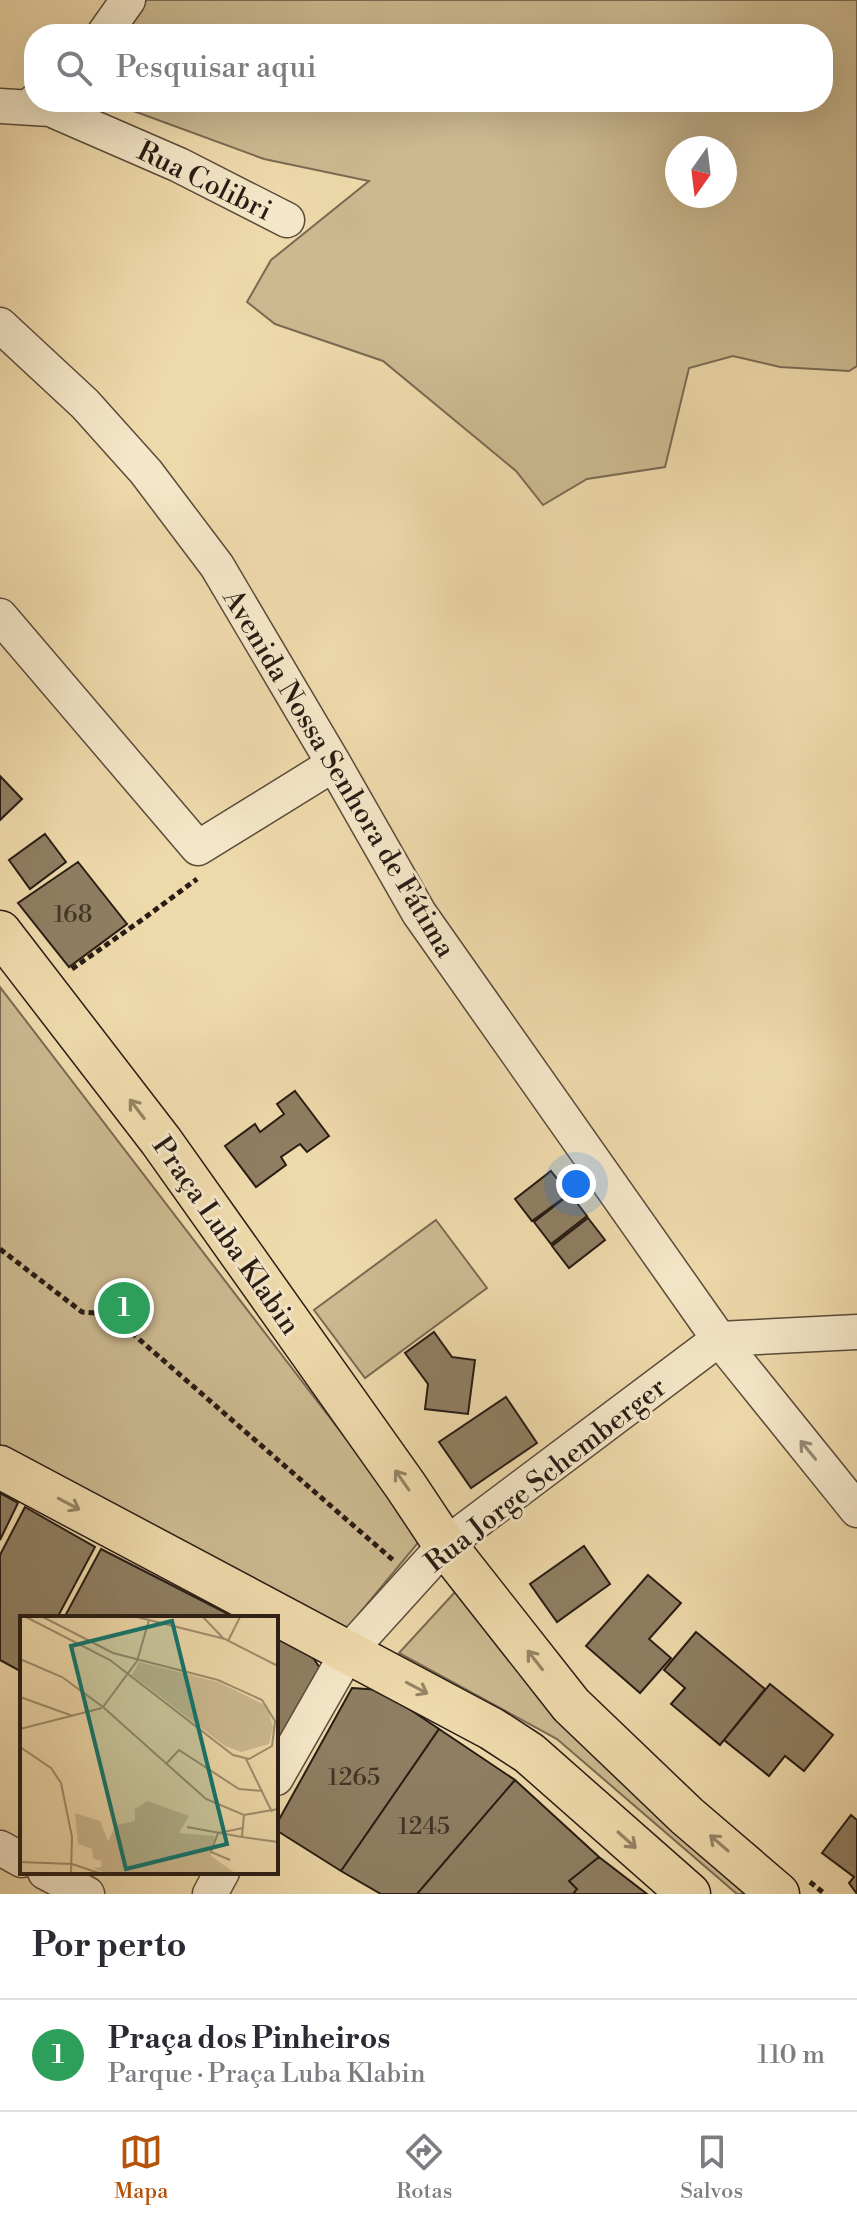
<!DOCTYPE html>
<html lang="pt">
<head>
<meta charset="utf-8">
<style>
	body { margin:0; font-family:"Libre Bodoni",serif; background:#f7f7f7; color:#2b2b33 }
	.compass { position:absolute; left:665px; top:136px; width:72px; height:72px; border-radius:50%; background:#fff; box-shadow:0 8px 32px #0002; rotate:194deg }
	.you { position:absolute; left:576px; top:1184px; width:28px; height:28px; margin:-20px; border:6px solid #fff; border-radius:50%; background:#1a73e8; box-shadow:0 0 0 12px #1a73e833 }
	.badge { display:grid; place-items:center; width:52px; height:52px; border-radius:50%; background:#b45309; color:#fff; font-size:26px; font-weight:700 }
	.pin { position:absolute; translate:-50% -50%; border:4px solid #fff; box-shadow:0 2px 8px #0006 }
	.list { margin:0; padding:0; list-style:none }
	h2 { display:flex; justify-content:space-between; align-items:center; height:104px; margin:0; padding:0 32px; font-size:34px }
	h2 small { font-size:26px; font-weight:400; color:#7c7c81 }
	.list li { display:grid; grid-template-columns:52px 1fr auto; gap:24px; align-items:center; box-sizing:border-box; height:112px; padding:0 32px; border-top:2px solid #e1e1e2 }
	.list b { display:block; font-size:30px; white-space:nowrap }
	.list p { margin:0; font-size:26px; white-space:nowrap; color:#7c7c81 }
	.list em { font-size:26px; font-style:normal; color:#7c7c81 }
	.icon { flex:none; width:44px; height:44px; fill:none; stroke:currentColor; stroke-width:2; stroke-linecap:round; stroke-linejoin:round }
	.map { position:relative; flex:none; width:857px; height:1894px; overflow:hidden }
	.search { position:absolute; background:#fff; box-shadow:0 8px 32px #0002; left:24px; right:24px; top:24px; height:88px; display:flex; align-items:center; gap:20px; box-sizing:border-box; padding:0 28px; border-radius:32px; color:#7c7c81; font-size:30px }
	.sheet { height:216px; background:#fff }
	nav { display:flex; justify-content:space-around; align-items:center; box-sizing:border-box; height:112px; border-top:2px solid #e1e1e2; background:#fff; font-size:22px; color:#7c7c81 }
	nav a { display:grid; justify-items:center; gap:4px }
	nav .on { color:#b45309 }
	.map>svg:first-child { display:block }
	.green { fill:#ccb990; stroke:#7a6a52; stroke-width:2; fill-rule:evenodd }
	.building { fill:#8f7e62; stroke:#281c14; stroke-width:2 }
	.lines { fill:none; stroke-linecap:round; stroke-linejoin:round }
	.minor-casing { stroke:#5a4b3a; stroke-width:37 }
	.major-casing { stroke:#281c14; stroke-width:45 }
	.path { stroke:#281c14; stroke-width:5; stroke-dasharray:6 4; stroke-linecap:butt }
	.minor { stroke:#f4e6c8; stroke-width:34 }
	.major { stroke:#eed9aa; stroke-width:42 }
	.oneway { stroke:#958466 }
	.oneway2 { stroke:#988b77 }
	.labels { text-anchor:middle; stroke-width:6; stroke-linejoin:round; paint-order:stroke }
	.number-label { font-size:24px; fill:#423428 }
	.street-label { font-size:28px; fill:#281c14; stroke:#f4e6c8 }
	.inset-road { fill:none; stroke:#9f8d6e; stroke-width:2 }
	.view { fill:#0f766e; fill-opacity:0.15; stroke:#0f766e; stroke-width:4 }
	.inset-edge { fill:none; stroke:#281c14; stroke-width:4 }
</style>
</head>
<body>
<div class="map">
<svg width="857" height="1894" viewBox="0 0 857 1894">
	<rect width="100%" height="100%" fill="#eed9aa"/>
	<filter id="stains"><feTurbulence type="fractalNoise" baseFrequency=".0025" numOctaves="4"/><feColorMatrix values="0 0 0 0 .2 0 0 0 0 .09 0 0 0 0 .02 0 0 0 .5 -.17"/></filter>
	<radialGradient id="worn" r=".72"><stop offset=".6" stop-color="#630" stop-opacity="0"/><stop offset="1" stop-color="#630" stop-opacity=".3"/></radialGradient>
	<path class="green" d="M146,0H857V366L849,371L780,367L733,356L689,368L665,467L587,479L543,505L516,471L383,361L275,324L247,302L271,260L369,181L264,159L109,102H823V34H125ZM677,148H725V196H677Z
		M0,987L422,1538L344,1632L0,1451Z
		M436,1220L487,1288L365,1378L314,1310Z
		M455,1592L755,1894H737L557,1739L399,1653Z"/>
	<path class="building" d="M0,776L22,799L0,820Z
		M45,834L66,862L30,889L9,860Z
		M78,862L127,924L69,967L18,903Z
		M295,1091L329,1136L307,1152L300,1144L281,1157L286,1165L256,1187L225,1146L255,1124L260,1132L284,1114L277,1104Z
		M551,1171L569,1194L532,1221L515,1199Z
		M570,1194L587,1216L551,1244L534,1222Z
		M588,1218L605,1240L569,1268L552,1246Z
		M434,1332L452,1357L475,1360L468,1414L425,1409L428,1384L405,1353Z
		M506,1397L537,1443L471,1488L439,1442Z
		M0,1493L18,1503L0,1540Z
		M25,1507L95,1547L57,1618H22V1672L0,1660V1555Z
		M584,1546L610,1584L557,1622L530,1584Z
		M101,1549L236,1618H64Z
		M648,1575L681,1603L649,1639L671,1658L640,1693L586,1646Z
		M696,1632L765,1689L720,1745L671,1704L685,1688L664,1670Z
		M276,1637L312,1656L325,1676L276,1763Z
		M770,1684L833,1735L804,1771L785,1756L769,1776L724,1740Z
		M352,1688L381,1690L439,1729L341,1871L276,1830V1825Z
		M439,1729L515,1780L417,1894H381L341,1871Z
		M515,1780L599,1857L569,1881L577,1889L573,1894H417Z
		M851,1815L857,1820V1894L849,1883L854,1877L822,1853Z
		M599,1857L647,1894H573L577,1889L569,1881Z"/>
	<g class="lines">
		<defs>
			<path id="minor" d="M104,34L128,0
				M34,102L179,165L287,220
				M0,106L50,109L53,105
				M0,325L85,404L146,472L217,566L334,764L419,913L719,1339L857,1510
				M0,616L198,848L334,764
				M719,1339L857,1332
				M276,1778L348,1652L445,1545L719,1339
				M0,1848L22,1860
				M45,1872L87,1894
				M210,1894L222,1872"/>
			<path id="major" d="M0,932L161,1141L405,1485L445,1545L571,1705L687,1816L778,1894
				M0,1467L492,1729L529,1753L689,1894"/>
		</defs>
		<use href="#minor" class="minor-casing"/>
		<use href="#major" class="major-casing"/>
		<path class="path" d="M72,969L143,919L197,879
			M0,1249L82,1312L110,1314L393,1560
			M810,1882L825,1894"/>
		<use href="#minor" class="minor"/>
		<use href="#major" class="major"/>
	</g>
	<defs><path id="oneway-shaft" d="M-6 0H5M1.5-3L5.5 0L1.5 3" fill="none" stroke-width="1.6" stroke-linecap="round" stroke-linejoin="round" transform="scale(2)"/></defs>
	<g class="oneway">
		<use href="#oneway-shaft" transform="translate(137 1109) rotate(-127)"/>
		<use href="#oneway-shaft" transform="translate(402 1480) rotate(-125)"/>
		<use href="#oneway-shaft" transform="translate(69 1504) rotate(28)"/>
		<use href="#oneway-shaft" transform="translate(535 1660) rotate(-128)"/>
		<use href="#oneway-shaft" transform="translate(417 1688) rotate(28)"/>
		<use href="#oneway-shaft" transform="translate(627 1840) rotate(42)"/>
		<use href="#oneway-shaft" transform="translate(719 1843) rotate(-139)"/>
	</g>
	<use class="oneway2" href="#oneway-shaft" transform="translate(808 1450) rotate(-129)"/>
	<g class="labels">
		<g class="number-label">
			<text x="73" y="922">168</text>
			<text x="354" y="1785">1265</text>
			<text x="424" y="1834">1245</text>
		</g>
		<g class="street-label">
			<text transform="translate(205 180) rotate(26)" y="10">Rua Colibri</text>
			<text transform="translate(340 773) rotate(59)" y="10">Avenida Nossa Senhora de Fátima</text>
			<text transform="translate(227 1235) rotate(55)" y="10">Praça Luba Klabin</text>
			<text transform="translate(545 1474) rotate(-38)" y="10">Rua Jorge Schemberger</text>
		</g>
	</g>
	<g transform="translate(20 1616)">
		<rect width="258" height="258" fill="#eed9aa"/>
		<path d="M119,46L198,66L247,90L253,111L249,128L221,136L205,130L112,59ZM128,185L169,200L159,217L195,220L191,240L215,257H84L73,252L81,251L82,245L73,243L72,233L58,228L55,197L80,205L88,225L96,209L115,205V193Z" fill="#ccb990"/>
		<path class="inset-road" d="M6,1L90,44L213,139L229,143L252,130L255,105L242,84L198,64L93,37L23,1M117,1L205,23L258,50M183,1L204,23M208,25L220,1M0,43L42,61L83,91L186,183L224,199L258,193M0,81L53,100M83,91L117,45L129,4M0,113L82,92M0,131L31,152L41,167L52,221L51,257M226,143L252,196M146,148L159,134L219,173L243,175M224,199L222,221L258,226M167,211L222,221M210,244L191,236L198,217L223,212M0,246L52,248L79,257"/>
		<path class="view" d="M152,5L207,228L106,253L51,30Z"/>
		<rect width="258" height="258" class="inset-edge"/>
	</g>
	<rect width="100%" height="100%" filter="url(#stains)"/>
	<rect width="100%" height="100%" fill="url(#worn)"/>
</svg>
<svg class="compass" viewBox="-18 -18 36 36"><path d="M0-13l5 13h-10z" fill="#e53935"/><path d="M0 13l5-13h-10z" fill="#7c7c81"/></svg>
<div class="you"></div>
<div class="pin badge" style="left:124px;top:1308px;background:#2e9e5b">1</div>
<div class="search"><svg class="icon" aria-label="search" viewBox="0 0 24 24"><circle cx="10" cy="10" r="6"/><path d="M15 15l6 6"/></svg>Pesquisar aqui</div>
</div>
<section class="sheet">
<h2>Por perto<small></small></h2>
<ul class="list">
<li><span class="badge" style="background:#2e9e5b">1</span><div><b>Praça dos Pinheiros</b><p>Parque · Praça Luba Klabin</p></div><em>110 m</em></li>
</ul>
</section>
<nav>
<a class="on"><svg class="icon" aria-label="map" viewBox="0 0 24 24"><path d="M3 6l6-2 6 2 6-2v14l-6 2-6-2-6 2zM9 4v14M15 6v14"/></svg>Mapa</a>
<a><svg class="icon" aria-label="directions" viewBox="0 0 24 24"><path d="M12 3l9 9-9 9-9-9zM9 14v-3h6M13 9l2 2-2 2"/></svg>Rotas</a>
<a><svg class="icon" aria-label="saved" viewBox="0 0 24 24"><path d="M7 4h10v16l-5-4-5 4z"/></svg>Salvos</a>
</nav>
</body>
</html>
